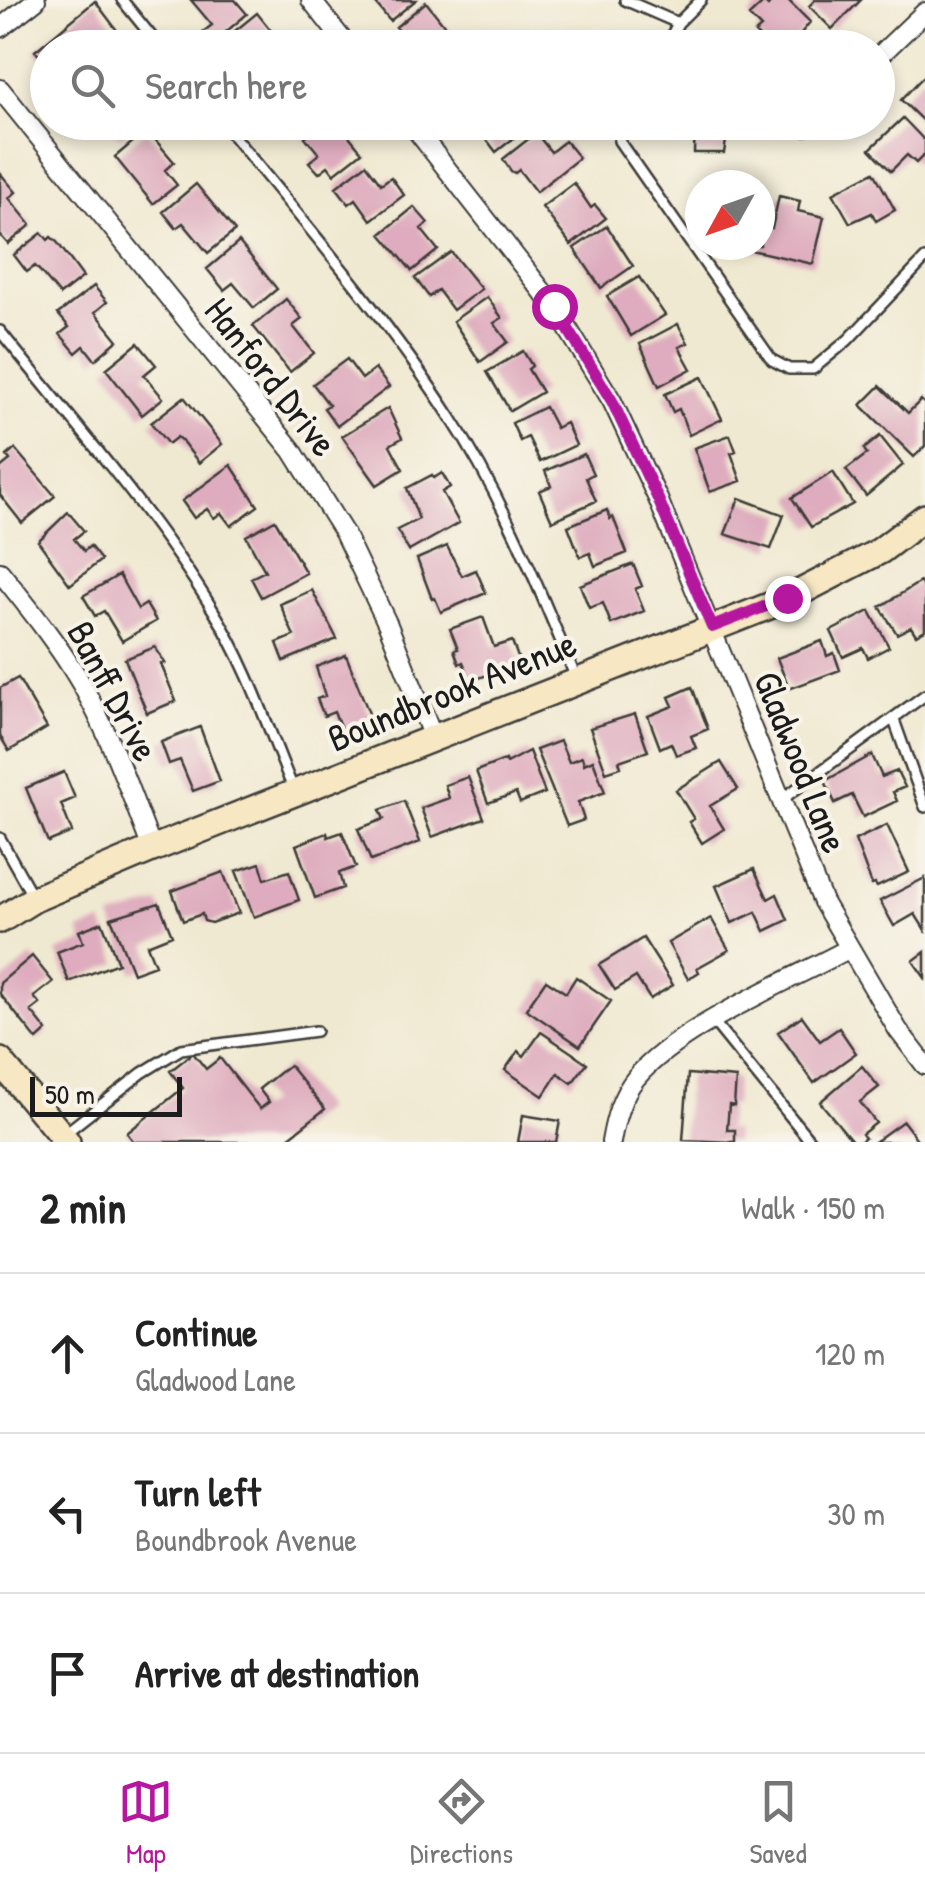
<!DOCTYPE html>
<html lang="en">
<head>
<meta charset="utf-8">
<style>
	body { margin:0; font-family:"Patrick Hand",sans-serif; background:#f6f6f6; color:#222 }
	.compass { position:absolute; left:685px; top:170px; width:90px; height:90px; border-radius:50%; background:#fff; box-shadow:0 5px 15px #0003; rotate:230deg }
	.scale { position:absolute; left:30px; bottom:25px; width:152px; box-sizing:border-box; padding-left:10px; border:5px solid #1c1c1c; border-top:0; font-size:28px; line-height:35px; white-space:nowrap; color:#1c1c1c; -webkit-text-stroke:8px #f7f3e8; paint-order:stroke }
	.stop { position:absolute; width:30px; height:30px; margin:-22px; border:8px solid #b5179e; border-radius:50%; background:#fff }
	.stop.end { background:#b5179e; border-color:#fff; box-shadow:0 2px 10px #0008 }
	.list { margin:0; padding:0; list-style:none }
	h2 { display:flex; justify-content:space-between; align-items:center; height:130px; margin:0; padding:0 40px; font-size:42px }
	h2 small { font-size:32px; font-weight:400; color:#767676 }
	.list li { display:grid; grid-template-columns:65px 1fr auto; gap:30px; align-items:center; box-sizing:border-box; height:160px; padding:0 40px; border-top:2px solid #e0e0e0 }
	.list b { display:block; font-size:38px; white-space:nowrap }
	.list p { margin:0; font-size:32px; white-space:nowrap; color:#767676 }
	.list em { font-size:32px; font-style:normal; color:#767676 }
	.icon { flex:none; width:55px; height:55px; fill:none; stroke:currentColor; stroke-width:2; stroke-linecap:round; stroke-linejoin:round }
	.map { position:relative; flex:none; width:925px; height:1142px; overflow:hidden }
	.search { position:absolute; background:#fff; box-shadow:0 5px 15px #0003; left:30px; right:30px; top:30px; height:110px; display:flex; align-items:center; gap:25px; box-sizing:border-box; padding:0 35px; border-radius:55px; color:#767676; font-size:38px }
	.sheet { height:610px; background:#fff }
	nav { display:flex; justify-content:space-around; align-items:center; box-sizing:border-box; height:140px; border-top:2px solid #e0e0e0; background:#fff; font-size:28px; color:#767676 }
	nav a { display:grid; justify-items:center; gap:5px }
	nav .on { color:#b5179e }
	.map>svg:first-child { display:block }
	.building { fill:#deacbe }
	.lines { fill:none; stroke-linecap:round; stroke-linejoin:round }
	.lane-casing { stroke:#3c3b37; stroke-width:14 }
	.street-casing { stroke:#3c3b37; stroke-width:22 }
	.secondary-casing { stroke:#3c3b37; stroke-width:30 }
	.lane { stroke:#fff; stroke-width:9 }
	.street { stroke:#fff; stroke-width:18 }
	.secondary { stroke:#f7e8c3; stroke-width:25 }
	.route { stroke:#b5179e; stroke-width:12 }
	.labels { text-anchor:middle; stroke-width:8; stroke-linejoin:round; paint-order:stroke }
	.street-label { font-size:38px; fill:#1c1c1c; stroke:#f7f3e8 }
</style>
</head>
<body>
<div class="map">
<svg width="925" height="1142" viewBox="0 0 925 1142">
	<rect width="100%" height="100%" fill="#f7f3e8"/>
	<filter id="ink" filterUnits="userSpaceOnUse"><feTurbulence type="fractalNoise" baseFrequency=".01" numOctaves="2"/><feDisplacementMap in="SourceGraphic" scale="20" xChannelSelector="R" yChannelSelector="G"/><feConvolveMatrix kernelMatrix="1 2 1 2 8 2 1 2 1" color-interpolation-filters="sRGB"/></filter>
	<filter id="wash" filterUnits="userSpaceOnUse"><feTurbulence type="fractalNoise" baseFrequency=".0048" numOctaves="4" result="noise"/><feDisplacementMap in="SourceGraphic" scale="40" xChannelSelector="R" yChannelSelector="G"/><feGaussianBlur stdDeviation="2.25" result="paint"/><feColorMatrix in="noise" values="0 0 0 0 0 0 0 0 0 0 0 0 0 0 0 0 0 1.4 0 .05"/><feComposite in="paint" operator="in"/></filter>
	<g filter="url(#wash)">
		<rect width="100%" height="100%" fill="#f0e9d1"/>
		<g id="blocks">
			<path class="building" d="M191,0H235L247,14L208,47L199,35L212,25Z
				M373,0H416L390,21Z
				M773,0H788L810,22L789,48H770L755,33L761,28L749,16L764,2L768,6Z
				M815,0H861L832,29L809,6Z
				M95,1L128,45L48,48V58L44,61L35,51Z
				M426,2L456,40L447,48H414L396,27Z
				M257,13L285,48H226L234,41L230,35Z
				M923,77L925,79V123L901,100Z
				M903,118L925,141V154L916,163L907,155L891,171L870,149Z
				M107,122H138L120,138Z
				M324,122H345L349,127L345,131L362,152L334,174L328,166L319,173L309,162L319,154L305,137Z
				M473,122H526L521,126L524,130L496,152Z
				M695,122H729L724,153H694Z
				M147,130L174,162L165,170L177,185L153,204L115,157Z
				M536,133L551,152L565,141L579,158L536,192L519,170L515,173L511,171L503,159Z
				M366,164L381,184L391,177L404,195L371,220L356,199L349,204L336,187Z
				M874,172L895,210L876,221L872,213L850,223L833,193Z
				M0,173L16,192L9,198L31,225L8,244L0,235Z
				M574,183L591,208L595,205L606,218L571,245L542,207Z
				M196,184L235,231L208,253L183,223L176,228L163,212Z
				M779,196L800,201L798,211L824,217L813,264L751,250L753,245H760V225L772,228Z
				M414,207L428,223L421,229L438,250L412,271L381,234Z
				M607,226L633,266L601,288L574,248Z
				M42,233L48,240L51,237L57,242L83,277L60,295L40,271L35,266L27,272L14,255Z
				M239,242L277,289L254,308L233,283L224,290L207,269Z
				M451,252L481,289L453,310L438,290L429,297L415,278Z
				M639,277L665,315L631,336L607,296Z
				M94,286L107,302L95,312L118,340L95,360L84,346L76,353L60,334L69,327L58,314Z
				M487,297L502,318L494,323L508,342L480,362L453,321Z
				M286,299L302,319L293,326L314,353L290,372L253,326Z
				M678,324L688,343L679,347L691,369L659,386L640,344Z
				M138,343L156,365L144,375L163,398L142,415L106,369Z
				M523,351L532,366L528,369L542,392L510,411L487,372Z
				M347,359L362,379L375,369L389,387L337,426L324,408L329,405L313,384Z
				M702,377L722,419L689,435L679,409L673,412L665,394Z
				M880,386L908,413L921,400L925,404V446L914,457L861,405Z
				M184,397L222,444L199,463L182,441L177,437L168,444L151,423Z
				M545,407L556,428L566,423L576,445L540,462L528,437L520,441L512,423Z
				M388,408L402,438L390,445L403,469L377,485L342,436Z
				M730,435L736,451L731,453L741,481L710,492L694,448Z
				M880,436L903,465L866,496L846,470L867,454L864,449Z
				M15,449L55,496L22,523L0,495V468L10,460L7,456Z
				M584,454L593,474L586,478L596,501L552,521L539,491L551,486L545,471Z
				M231,465L258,506L231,526L221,513L214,518L207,509L194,518L182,501Z
				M833,472L853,504L811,527L792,498Z
				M442,473L450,487L442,492L459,523L409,551L397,530L419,519L407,488L432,475L434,478Z
				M739,498L784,515L771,549L725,534Z
				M607,510L610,519L613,517L627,553L595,566L590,553L580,557L568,526Z
				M68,512L84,531L74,539L84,551L90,546L101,560L70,585L38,541Z
				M275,520L306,573L261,597L251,578L265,571L246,536Z
				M447,546L462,576L476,570L486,593L441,612L435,598L432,599L417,559Z
				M633,564L642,586L635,589L644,611L611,624L603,603L589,608L580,585Z
				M119,575L138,609L146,604L156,621L122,641L104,611L95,616L83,596Z
				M920,582L925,590V630L916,635L911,627L897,634L880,607Z
				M312,590L337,639L284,661L277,643L294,636L280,604Z
				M870,611L889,647L868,658L863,648L843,657L831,631Z
				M483,617L494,647L512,641L520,663L471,681L463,662L459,664L454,650L458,649L450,629Z
				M822,641L827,656L834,653L840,670L789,689L777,658Z
				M155,647L165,663L161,664L176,701L147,713L125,659Z
				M346,655L372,721L343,733L334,712L324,716L317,699L325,696L316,667Z
				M18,678L47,728L9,751L0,736V688Z
				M692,687L708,729L691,736L696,748L676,755L671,743L660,748L648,716L673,706L669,697Z
				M635,714L648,751L619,761L621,767L606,772L590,728Z
				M200,727L220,781L193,791L180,760L169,764L161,742Z
				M560,741L569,762L582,757L584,764L593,760L605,792L578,802L584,820L567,826L536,750Z
				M529,751L545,793L520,803L516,793L488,803L476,771L505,760L506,763Z
				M872,755L882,777L897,771L905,787L893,792L897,801L863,817L852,795L835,803L825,781Z
				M721,762L738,789L710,806L724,829L702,843L689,822L694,819L676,790Z
				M64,772L75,798L61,804L72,832L48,842L26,788Z
				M468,777L484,818L432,837L421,808L449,798L445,785Z
				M404,801L420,842L371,861L358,829L384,819L380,810Z
				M887,825L909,872L877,887L875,884L872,885L855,840Z
				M342,832L356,867L339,873L343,888L315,898L296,845L327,833L328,837Z
				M260,863L265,879L289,871L299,900L254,917L236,871Z
				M754,869L768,899L777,894L788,920L765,931L756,912L732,923L716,886Z
				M223,872L239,913L211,923L204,921L202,914L183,921L172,891Z
				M925,878V930L915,914L894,926L880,901Z
				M159,903L172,935L147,945L155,965L133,973L111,918Z
				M711,918L729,950L697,968L699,972L688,979L668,943Z
				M102,922L118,963L69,982L57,952L83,942L79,931Z
				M643,938L673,985L650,999L636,977L615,990L599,965Z
				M925,952V978L913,961Z
				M32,956L53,982L34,997L40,1004L31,1011L47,1031L37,1040L0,994V983Z
				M576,977L611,1001L580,1046L526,1009L546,980L566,993Z
				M802,1016L820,1041L839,1028L856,1053L814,1083L778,1032Z
				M541,1032L587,1063L572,1083L558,1073L543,1096L505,1070L518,1051L524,1056Z
				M193,1053L206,1069L220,1058L260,1109L269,1102L259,1089L289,1065L325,1109L283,1142H134L127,1133L183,1088L170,1071Z
				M862,1066L879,1087L860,1102L876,1123L862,1134L865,1138L860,1142H853L820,1102Z
				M688,1074L736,1078L734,1106L729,1105L727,1130H735V1142L683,1140Z
				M523,1115L560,1121L556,1142H518Z
				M903,1121L919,1142H874Z"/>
		</g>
	</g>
	<g filter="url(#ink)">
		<use href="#blocks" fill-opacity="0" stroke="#3c3b37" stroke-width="2.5"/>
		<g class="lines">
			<defs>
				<path id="lane" d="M122,0L161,48
					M625,0L678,23
					M665,48L678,23L701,0
					M222,122C301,219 383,313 451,418C504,499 539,589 576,678
					M625,122L619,141L772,360L789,369H813L848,340L925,259
					M0,331C73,422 152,510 213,610C248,666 269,731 294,791
					M894,720L925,807
					M781,800L925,695
					M0,838L33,897
					M713,1021L811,1142
					M64,1134L142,1073L181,1049L316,1031"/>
				<path id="street" d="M311,0L349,48
					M0,28L36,0
					M878,57L925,12
					M0,89L292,450L344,533L388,625L434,740
					M410,122L554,306L612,401L658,499L823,902L898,1030L925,1065
					M804,126L808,122
					M0,572C29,608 59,645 82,685C111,737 131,794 152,849
					M611,1142C615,1119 621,1096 636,1078C677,1028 789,981 848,949"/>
				<path id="secondary" d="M0,920L34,899L152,849L787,599L880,551L925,517
					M0,1061L67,1142"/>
			</defs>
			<use href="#lane" class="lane-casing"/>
			<use href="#street" class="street-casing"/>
			<use href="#secondary" class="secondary-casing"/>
			<use href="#lane" class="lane"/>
			<use href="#street" class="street"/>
			<use href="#secondary" class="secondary"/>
		</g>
	</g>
	<g class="lines" filter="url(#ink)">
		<path class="route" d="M554,306L612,401L658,499L712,627L787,598"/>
	</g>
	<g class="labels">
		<g class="street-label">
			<text transform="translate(271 377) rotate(52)" y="13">Hanford Drive</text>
			<text transform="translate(113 691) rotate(62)" y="13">Banff Drive</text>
			<text transform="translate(452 691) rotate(-22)" y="13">Boundbrook Avenue</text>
			<text transform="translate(801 762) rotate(68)" y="13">Gladwood Lane</text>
		</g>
	</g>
</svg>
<svg class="compass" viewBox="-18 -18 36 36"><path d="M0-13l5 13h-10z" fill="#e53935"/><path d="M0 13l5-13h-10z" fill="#767676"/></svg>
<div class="scale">50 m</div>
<div class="stop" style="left:554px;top:306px"></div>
<div class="stop end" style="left:787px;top:598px"></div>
<div class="search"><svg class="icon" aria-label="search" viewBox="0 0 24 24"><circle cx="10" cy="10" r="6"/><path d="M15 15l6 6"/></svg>Search here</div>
</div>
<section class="sheet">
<h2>2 min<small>Walk · 150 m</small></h2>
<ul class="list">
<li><svg class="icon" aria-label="ahead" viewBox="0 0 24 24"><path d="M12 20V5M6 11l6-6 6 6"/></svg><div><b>Continue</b><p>Gladwood Lane</p></div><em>120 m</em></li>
<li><svg class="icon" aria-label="left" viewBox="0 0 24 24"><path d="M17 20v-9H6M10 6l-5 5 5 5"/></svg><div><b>Turn left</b><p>Boundbrook Avenue</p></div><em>30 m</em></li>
<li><svg class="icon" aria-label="arrive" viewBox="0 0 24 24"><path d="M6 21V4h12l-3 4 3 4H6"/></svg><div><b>Arrive at destination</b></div></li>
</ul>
</section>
<nav>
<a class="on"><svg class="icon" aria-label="map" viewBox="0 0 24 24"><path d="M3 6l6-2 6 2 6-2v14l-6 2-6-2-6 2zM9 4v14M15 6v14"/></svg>Map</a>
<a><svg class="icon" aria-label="directions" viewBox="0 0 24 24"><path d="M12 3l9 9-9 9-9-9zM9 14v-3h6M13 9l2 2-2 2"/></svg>Directions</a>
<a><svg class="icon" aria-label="saved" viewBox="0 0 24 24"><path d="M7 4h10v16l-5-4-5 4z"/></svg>Saved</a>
</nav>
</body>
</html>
